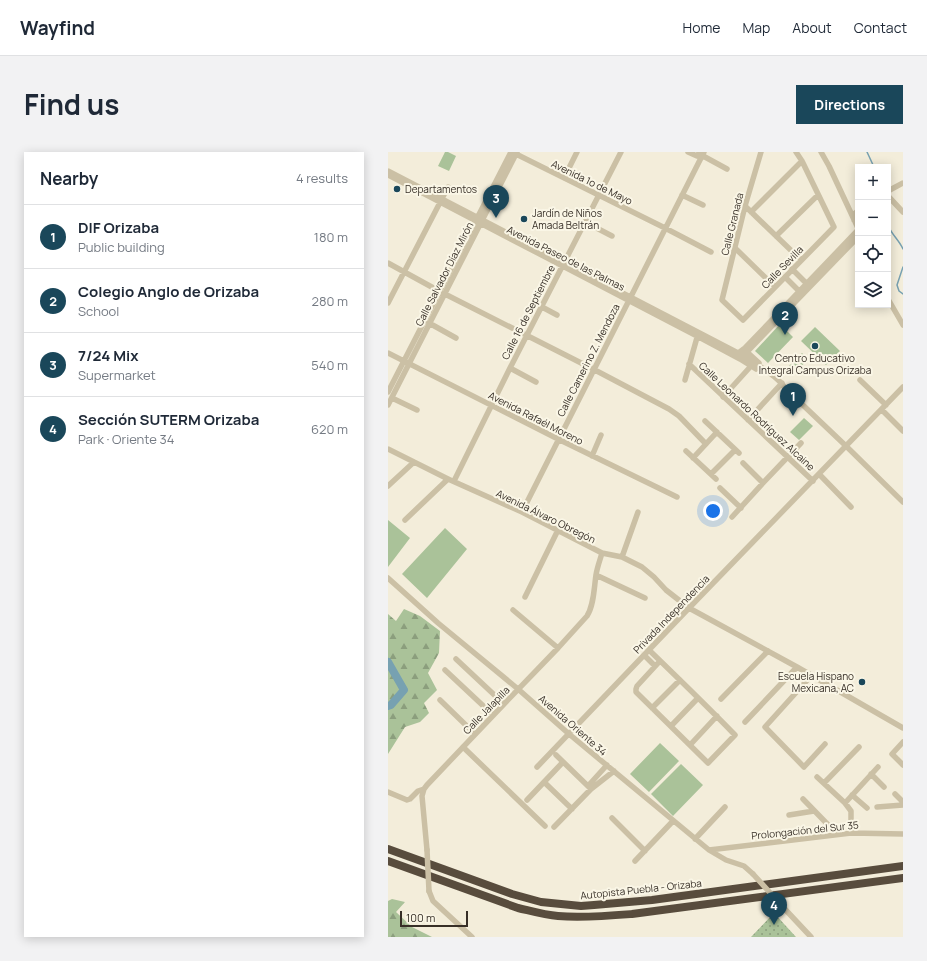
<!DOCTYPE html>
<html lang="en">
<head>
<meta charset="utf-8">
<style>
	body { margin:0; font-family:Manrope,sans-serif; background:#f2f2f3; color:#1f2937 }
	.controls { position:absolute; right:12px; top:12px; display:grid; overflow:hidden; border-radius:0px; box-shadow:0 2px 10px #0003 }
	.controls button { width:36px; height:36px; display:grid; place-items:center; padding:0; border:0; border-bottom:1px solid #e0e1e3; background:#fff; color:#1f2937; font:20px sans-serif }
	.scale { position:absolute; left:12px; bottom:10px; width:68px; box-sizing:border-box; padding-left:4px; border:2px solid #372f27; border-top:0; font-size:11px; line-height:14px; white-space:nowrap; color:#372f27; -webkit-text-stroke:3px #faf6e6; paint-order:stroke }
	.you { position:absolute; left:325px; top:359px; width:14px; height:14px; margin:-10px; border:3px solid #fff; border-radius:50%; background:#1a73e8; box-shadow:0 0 0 6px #1a73e833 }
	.badge { display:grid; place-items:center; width:26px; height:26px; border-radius:50%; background:#1a475a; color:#fff; font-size:13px; font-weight:700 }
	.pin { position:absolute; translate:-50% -33px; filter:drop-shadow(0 1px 2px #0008) }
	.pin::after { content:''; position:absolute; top:21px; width:14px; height:12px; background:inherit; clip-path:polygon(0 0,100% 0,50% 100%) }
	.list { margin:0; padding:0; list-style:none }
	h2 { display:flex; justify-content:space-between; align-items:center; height:52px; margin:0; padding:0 16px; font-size:17px }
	h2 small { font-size:13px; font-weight:400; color:#747a83 }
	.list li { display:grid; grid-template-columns:26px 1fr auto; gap:12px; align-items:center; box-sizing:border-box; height:64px; padding:0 16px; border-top:1px solid #e0e1e3 }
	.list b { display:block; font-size:15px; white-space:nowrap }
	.list p { margin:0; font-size:13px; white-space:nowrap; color:#747a83 }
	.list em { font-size:13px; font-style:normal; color:#747a83 }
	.icon { flex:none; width:22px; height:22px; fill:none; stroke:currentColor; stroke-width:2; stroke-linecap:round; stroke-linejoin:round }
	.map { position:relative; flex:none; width:515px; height:785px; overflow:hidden; border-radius:0px }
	header { display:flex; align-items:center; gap:24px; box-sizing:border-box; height:56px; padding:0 20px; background:#fff; border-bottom:1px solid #e0e1e3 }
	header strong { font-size:19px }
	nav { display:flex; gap:22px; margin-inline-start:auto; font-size:14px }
	.intro { display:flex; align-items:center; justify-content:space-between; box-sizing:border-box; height:96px; padding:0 24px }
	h1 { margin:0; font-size:28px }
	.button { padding:10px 18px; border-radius:0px; background:#1a475a; color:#fff; font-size:14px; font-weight:700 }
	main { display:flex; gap:24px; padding:0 24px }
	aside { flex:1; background:#fff; border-radius:0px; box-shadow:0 2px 10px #0003 }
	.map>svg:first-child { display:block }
	.grass { fill:#aac299 }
	.forest { fill:url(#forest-firs) }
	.park { fill:url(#park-dots) }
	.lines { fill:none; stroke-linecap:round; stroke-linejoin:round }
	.stream { stroke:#77a1b1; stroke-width:1.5 }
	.river { stroke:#77a1b1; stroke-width:8 }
	.minor { stroke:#cbc0a5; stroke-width:5.5 }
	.highway { stroke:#584c3d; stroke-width:8 }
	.minor-bridge { stroke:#cbc0a5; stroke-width:5.5 }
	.poi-dot { fill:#1a475a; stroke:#faf6e6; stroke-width:1.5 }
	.labels { text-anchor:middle; stroke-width:4; stroke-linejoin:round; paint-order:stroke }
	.street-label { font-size:10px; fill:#372f27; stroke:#faf6e6 }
	.poi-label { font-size:10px; fill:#372f27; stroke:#faf6e6; text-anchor:start }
</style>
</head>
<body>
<header>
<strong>Wayfind</strong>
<nav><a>Home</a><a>Map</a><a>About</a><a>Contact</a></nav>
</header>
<div class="intro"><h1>Find us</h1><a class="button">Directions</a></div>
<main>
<aside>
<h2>Nearby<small>4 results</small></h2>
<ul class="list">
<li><span class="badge">1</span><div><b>DIF Orizaba</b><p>Public building</p></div><em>180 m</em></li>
<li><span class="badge">2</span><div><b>Colegio Anglo de Orizaba</b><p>School</p></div><em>280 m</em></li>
<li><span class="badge">3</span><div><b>7/24 Mix</b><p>Supermarket</p></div><em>540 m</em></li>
<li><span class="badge">4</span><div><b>Sección SUTERM Orizaba</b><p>Park · Oriente 34</p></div><em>620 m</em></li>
</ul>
</aside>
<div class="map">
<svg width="515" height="785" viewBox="0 0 515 785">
	<defs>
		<pattern id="forest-firs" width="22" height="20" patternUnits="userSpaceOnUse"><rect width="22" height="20" fill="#aac299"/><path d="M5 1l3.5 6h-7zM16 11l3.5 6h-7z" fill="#8b9e7d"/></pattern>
		<pattern id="park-dots" width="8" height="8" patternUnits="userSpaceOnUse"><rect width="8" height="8" fill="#aac299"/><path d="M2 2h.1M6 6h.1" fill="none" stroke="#8b9e7d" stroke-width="1.8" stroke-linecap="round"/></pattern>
	</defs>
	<rect width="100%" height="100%" fill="#f3edda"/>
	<path class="grass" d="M57,0H60L68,4L61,19L50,14Z
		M392,172L405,185L380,211L367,199Z
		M427,175L452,199L438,213L413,189Z
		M414,201L420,207L408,220L401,214Z
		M416,266L425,274L411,288L402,280Z
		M0,368L22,386L0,415Z
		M57,376L79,397L39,446L14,422Z
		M272,591L291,609L261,640L242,622Z
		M293,612L315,633L285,664L263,642Z"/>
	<path class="forest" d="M16,457L32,464L52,479L51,501L40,521L49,538L36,551L41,561L32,570L17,575L0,602V462L8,469Z
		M4,747L17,750L8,760L24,775L44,785H0V749Z"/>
	<path class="park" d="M386,761L408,785H363Z"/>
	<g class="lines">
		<path class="stream" d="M479,0L486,15
			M500,73C503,82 511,88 515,97
			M515,115L509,133L511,139L515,142"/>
		<path class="river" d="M0,510L16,538L3,553L0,554"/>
		<path class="minor" d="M300,0L309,4L315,5
			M311,0L317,5L339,17
			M373,0L357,54L334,148L355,168L446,75L414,9L408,0
			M433,0L441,14L470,76
			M126,1L277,76L323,100
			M0,19L350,201C364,210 388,222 397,236L458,294L515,350
			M0,23L309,184L352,207L368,217
			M176,26L189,0
			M500,39L515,31
			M294,43L315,53
			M500,44L515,60
			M357,54L413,108
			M363,60L414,9
			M466,68V62L470,59
			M197,70L224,84
			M388,84L430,43
			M347,96L387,135
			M0,111L51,139L205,217L281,257L291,264L318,292
			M404,117L421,134
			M397,125L413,141
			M500,147L515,173
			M0,151L60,35
			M154,155L169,163
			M41,171L68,186
			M359,200L371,211
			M0,201L170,287L289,345
			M349,202L357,196L470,78
			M353,206L470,85
			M301,212L425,329
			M122,216L148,230
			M297,228L310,182
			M472,228L498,253
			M0,240L123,0
			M335,245L363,214
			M4,246L29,258
			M0,253L129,0
			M494,258L515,279
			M360,268L394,231
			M317,269L351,301
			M0,297L60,327L134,360L214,401L234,405L254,415L266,425L278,438L301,456L409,515L515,576
			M298,299L328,327
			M204,304L213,283
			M305,306L329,280
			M355,311L375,331
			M323,322L347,298
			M431,322L463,355
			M66,329L122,216L233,0
			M0,334L26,310
			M332,336L353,356
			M134,360L316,0
			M344,365L375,331L413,291
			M17,368L60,327
			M234,405L250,360
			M208,423L257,446
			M0,426L50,471L130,537L181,582L321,698L338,708L356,714L365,722
			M137,445L170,378
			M125,458L170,496
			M261,498C290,526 319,554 347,583L320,611L248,540V537L249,534L272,509
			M256,503L267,514
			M68,507L116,552
			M57,518L105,563
			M423,524L377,575L416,615L437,592
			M333,547L380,499
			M52,548L87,582
			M264,556L292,528
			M357,570L409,515
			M283,574L310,546
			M515,590L504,602L515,613
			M302,593L329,564
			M75,595L157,674
			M168,603L203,637
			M149,615L301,456L515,235
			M483,622L496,635
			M429,625L457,651L463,659V681
			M156,630L184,657
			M436,631L471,595
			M200,634L219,613
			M0,640L19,648L22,647L30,639L36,637
			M507,642L515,650
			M464,643L479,656
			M415,647L449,682
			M139,648L175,610
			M457,651L490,615
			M489,655L515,653
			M401,663L426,659
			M224,666L257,699
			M166,675L203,637L226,619
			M307,687L337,655
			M39,698L34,644L36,637L39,633L116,552L170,496L199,464C206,453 206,436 208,423C209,416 212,408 214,401
			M321,698L463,681L515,682
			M247,709L285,669
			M41,739L45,749L84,785
			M394,754L423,785"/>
		<path class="highway" d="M0,697L124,742L153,750L193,754L206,753L264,748L515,714
			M0,709L130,756C143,759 156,763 170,764C195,766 219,764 244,762L515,726"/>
		<path class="minor-bridge" d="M39,698L41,739
			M365,722L394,754"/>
	</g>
	<g class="poi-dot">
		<circle cx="9" cy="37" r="4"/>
		<circle cx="136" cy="67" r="4"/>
		<circle cx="427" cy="194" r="4"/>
		<circle cx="474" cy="530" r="4"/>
	</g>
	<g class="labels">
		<g class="street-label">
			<text transform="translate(204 30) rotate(26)" y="4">Avenida 1o de Mayo</text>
			<text transform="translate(344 72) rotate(-76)" y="4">Calle Granada</text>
			<text transform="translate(178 106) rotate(27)" y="4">Avenida Paseo de las Palmas</text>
			<text transform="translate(394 115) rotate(-46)" y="4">Calle Sevilla</text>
			<text transform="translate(56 122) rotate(-63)" y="4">Calle Salvador Díaz Mirón</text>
			<text transform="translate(140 160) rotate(-63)" y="4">Calle 16 de Septiembre</text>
			<text transform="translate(200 208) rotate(-63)" y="4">Calle Camerino Z. Mendoza</text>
			<text transform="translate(369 264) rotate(43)" y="4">Calle Leonardo Rodríguez Alcaine</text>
			<text transform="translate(148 266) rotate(27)" y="4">Avenida Rafaél Moreno</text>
			<text transform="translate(158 364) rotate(26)" y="4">Avenida Álvaro Obregón</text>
			<text transform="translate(283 462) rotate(-46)" y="4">Privada Independencia</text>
			<text transform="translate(98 558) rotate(-46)" y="4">Calle Jalapilla</text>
			<text transform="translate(185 573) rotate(41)" y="4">Avenida Oriente 34</text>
			<text transform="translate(417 678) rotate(-6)" y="4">Prolongación del Sur 35</text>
			<text transform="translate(253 737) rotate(-6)" y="4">Autopista Puebla - Orizaba</text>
		</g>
		<g class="poi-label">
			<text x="17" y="41">Departamentos</text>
			<text x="144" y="65">Jardín de Niños<tspan x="144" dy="12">Amada Beltrán</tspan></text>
			<text x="427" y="210" text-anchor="middle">Centro Educativo<tspan x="427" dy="12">Integral Campus Orizaba</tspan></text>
			<text x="466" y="528" text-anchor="end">Escuela Hispano<tspan x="466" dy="12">Mexicana, AC</tspan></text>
		</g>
	</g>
</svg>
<div class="controls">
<button>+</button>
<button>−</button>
<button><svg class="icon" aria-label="locate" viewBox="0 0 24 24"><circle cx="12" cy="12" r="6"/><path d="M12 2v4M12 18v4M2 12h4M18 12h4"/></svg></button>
<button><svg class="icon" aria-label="layers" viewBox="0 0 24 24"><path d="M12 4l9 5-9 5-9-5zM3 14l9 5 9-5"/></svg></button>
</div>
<div class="scale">100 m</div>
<div class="you"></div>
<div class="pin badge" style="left:405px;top:264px">1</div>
<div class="pin badge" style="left:397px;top:183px">2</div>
<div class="pin badge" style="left:108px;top:66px">3</div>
<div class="pin badge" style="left:386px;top:773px">4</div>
</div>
</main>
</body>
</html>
